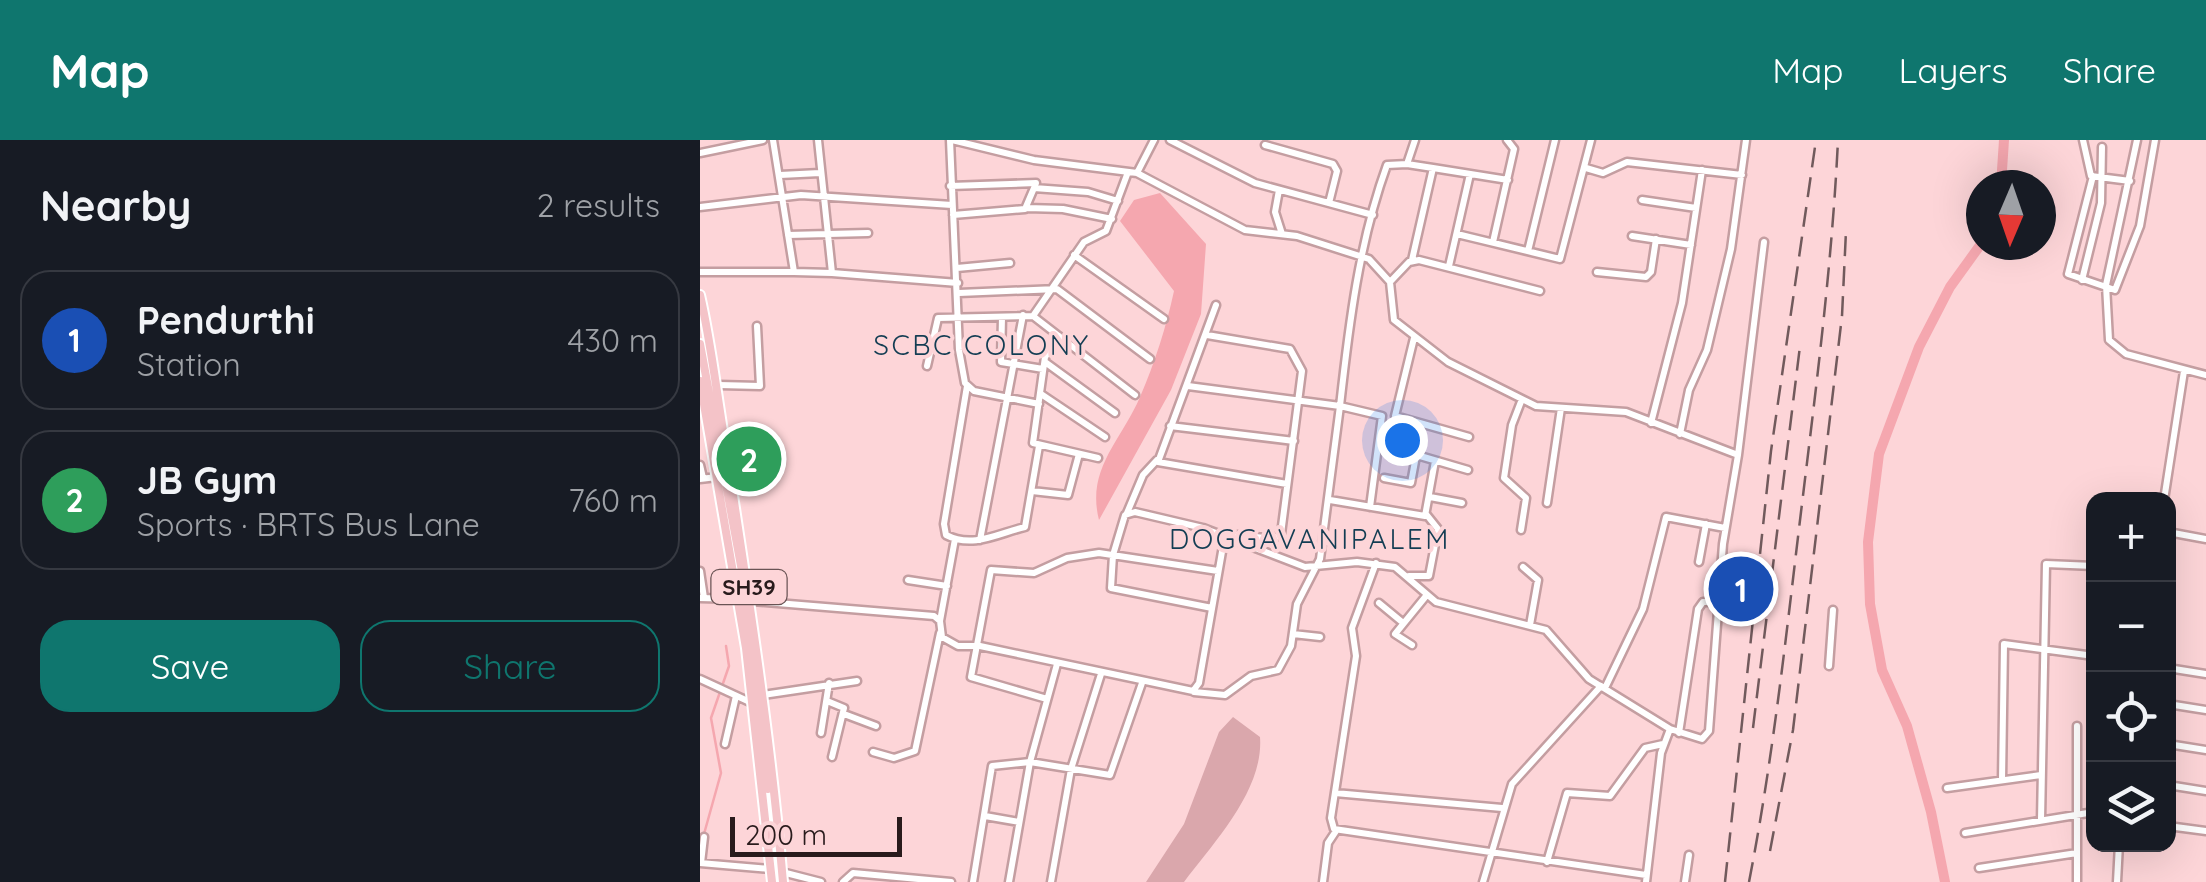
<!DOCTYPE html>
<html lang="en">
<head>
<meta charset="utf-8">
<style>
	body { margin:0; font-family:Quicksand,sans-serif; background:#242831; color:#f1f3f6 }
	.controls { position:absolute; right:30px; bottom:30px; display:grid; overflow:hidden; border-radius:20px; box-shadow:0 10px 40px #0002 }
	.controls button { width:90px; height:90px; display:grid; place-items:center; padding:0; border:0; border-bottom:2px solid #363941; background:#171b24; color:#f1f3f6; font:50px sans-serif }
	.compass { position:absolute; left:1266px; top:30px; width:90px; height:90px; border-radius:50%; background:#171b24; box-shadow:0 10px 40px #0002; rotate:182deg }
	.scale { position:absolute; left:30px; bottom:25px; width:172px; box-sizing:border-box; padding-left:10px; border:5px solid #291b1c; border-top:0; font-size:28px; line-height:35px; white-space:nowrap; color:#291b1c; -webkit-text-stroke:8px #fdd5d8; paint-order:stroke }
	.you { position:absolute; left:702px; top:300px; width:35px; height:35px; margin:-25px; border:8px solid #fff; border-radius:50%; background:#1a73e8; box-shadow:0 0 0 15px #1a73e833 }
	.badge { display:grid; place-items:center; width:65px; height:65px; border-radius:50%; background:#0f766e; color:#fff; font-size:32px; font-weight:700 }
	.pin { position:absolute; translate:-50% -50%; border:5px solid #fff; box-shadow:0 2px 10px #0006 }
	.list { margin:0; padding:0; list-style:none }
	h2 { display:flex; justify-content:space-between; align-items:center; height:130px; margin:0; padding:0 40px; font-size:42px }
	h2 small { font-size:32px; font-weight:400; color:#9ea1a6 }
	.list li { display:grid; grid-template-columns:65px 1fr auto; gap:30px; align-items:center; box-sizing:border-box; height:140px; margin:0 20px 20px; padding:0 20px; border:2px solid #363941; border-radius:30px }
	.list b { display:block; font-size:38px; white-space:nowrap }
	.list p { margin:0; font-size:32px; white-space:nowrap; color:#9ea1a6 }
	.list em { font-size:32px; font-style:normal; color:#9ea1a6 }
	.actions { display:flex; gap:20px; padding:30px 40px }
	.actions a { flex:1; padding:22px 0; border:2px solid #0f766e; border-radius:30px; text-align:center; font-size:35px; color:#0f766e }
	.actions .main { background:#0f766e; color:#fff }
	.icon { flex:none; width:55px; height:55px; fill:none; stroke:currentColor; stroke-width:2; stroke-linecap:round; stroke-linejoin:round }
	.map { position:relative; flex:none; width:1506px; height:742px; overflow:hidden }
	header { display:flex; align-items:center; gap:60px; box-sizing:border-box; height:140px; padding:0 50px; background:#0f766e; color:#fff }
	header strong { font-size:48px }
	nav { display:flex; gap:55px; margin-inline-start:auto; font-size:35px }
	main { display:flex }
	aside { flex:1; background:#171b24 }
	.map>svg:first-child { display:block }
	.green { fill:#daa7ac }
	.water { fill:#f5a7af }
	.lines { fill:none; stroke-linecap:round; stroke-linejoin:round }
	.stream { stroke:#f5a7af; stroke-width:2.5 }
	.river { stroke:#f5a7af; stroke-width:10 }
	.minor-casing { stroke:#c49ea1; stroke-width:11 }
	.major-casing { stroke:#fff; stroke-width:12 }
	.minor { stroke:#fff; stroke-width:6 }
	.major { stroke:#f4c3c8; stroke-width:8 }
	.rail { stroke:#715a5c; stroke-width:2.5; stroke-dasharray:20 10; stroke-linecap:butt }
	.labels { text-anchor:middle; stroke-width:8; stroke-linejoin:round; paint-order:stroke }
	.shield { fill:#fdd5d8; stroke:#695354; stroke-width:2.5 }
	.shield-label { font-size:22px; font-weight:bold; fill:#291b1c }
	.neighbourhood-label { font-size:28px; letter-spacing:2.5px; fill:#133d53; stroke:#fdd5d8 }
</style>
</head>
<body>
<header>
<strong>Map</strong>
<nav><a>Map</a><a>Layers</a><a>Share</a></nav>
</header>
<main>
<aside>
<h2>Nearby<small>2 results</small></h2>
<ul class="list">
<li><span class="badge" style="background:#1a4fb4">1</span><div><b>Pendurthi</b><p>Station</p></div><em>430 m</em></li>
<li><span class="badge" style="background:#2e9e5b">2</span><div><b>JB Gym</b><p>Sports · BRTS Bus Lane</p></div><em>760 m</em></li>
</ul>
<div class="actions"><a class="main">Save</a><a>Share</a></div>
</aside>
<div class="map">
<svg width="1506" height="742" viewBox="0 0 1506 742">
	<rect width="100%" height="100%" fill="#fdd5d8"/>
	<path class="green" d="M533,577L560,597C564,650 514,702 484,742H446L484,684L519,592Z"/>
	<path class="water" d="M460,53L506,104L501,174L471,250L399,380C386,329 421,301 440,257C455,222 466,188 474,151L420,81L434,60Z"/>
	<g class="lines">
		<path class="stream" d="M4,694L21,633L11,578L29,526L26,506"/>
		<path class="river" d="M1301,45L1304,0
			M1245,742L1231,672L1207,586L1182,530L1170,464L1168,402L1179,314L1219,207L1250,147L1281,104"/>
		<defs>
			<path id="minor" d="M73,0L94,132L132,133L118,0
				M250,0L259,210L265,243L274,251L339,264
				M252,0L334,20L437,33L545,90L597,96L669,119L690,142L694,180L748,222L836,266L926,272L1038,315L1023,404L1009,591L1002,599L970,589L889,539L846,490L736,462L695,427L657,422L605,427L503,388L435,372L425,375L413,415L411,448L512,468
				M470,0L555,43L673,75
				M1383,0L1391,36L1430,41
				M1437,0L1406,145L1409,200L1426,214L1506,235
				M565,5L633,24L637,31L629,63
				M0,13L63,0
				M707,24L733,28L712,120
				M733,28L808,40
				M886,28L903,33L927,22L1042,35
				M437,33L454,0
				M80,35L120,33
				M1393,36L1368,134L1415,150L1440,86L1455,0
				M250,46L336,43
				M579,50L575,72L582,94
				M942,60L996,68
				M0,67L101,55L252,65
				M327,68L363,69L412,79
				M253,75L325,69L334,48L388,52L418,61
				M757,94L860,119L891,0
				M88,95L168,93
				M932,96L991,105
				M793,102L814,9L807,0
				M828,111L855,0
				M374,115L464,179
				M749,126L770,34
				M257,128L310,123
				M0,132H94
				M897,132L946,137L951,132L956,99
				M132,133L258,143
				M1382,140L1401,63L1402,7
				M690,142L709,122L719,120L840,151
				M259,153L357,149L450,219
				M516,165L458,322L587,344
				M333,176L384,102L406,91L428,32
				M302,177L301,222L343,229
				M359,196L345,217L333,303L398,318
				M714,198L695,276L769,297
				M345,222L415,273
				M227,226L238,178L333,176L435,255
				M19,245L60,246L57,186
				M267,246L244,384L246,395C273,409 299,393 325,387L339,306
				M488,246L640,266C649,185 659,102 687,25L707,24L715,0
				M341,254L405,297
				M708,282L703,311L768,330
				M951,283L982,163L1002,30
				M470,286L594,301
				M980,294L989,250L1007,210L1031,109L1046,0
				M1038,315L1064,102
				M0,325L3,338
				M684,338L711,343L716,316
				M0,339L17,337
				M332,351L368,355L379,314
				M730,357L762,363
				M630,360L725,376L735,321
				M1464,360L1484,231
				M847,363L861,268
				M427,373L443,335L457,320
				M821,390L826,358L804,338L812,285L822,259
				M1468,392L1506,399
				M280,400L323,175
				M999,422L1006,384
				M676,423L652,488L656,516L631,678L634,689L946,735
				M823,427L838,440L830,485
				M0,431L4,458
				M709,436H729L738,389L726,374
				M208,440L247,446
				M0,458L37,459
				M52,461L234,476L240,481L242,497L258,506H280L493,551L499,543L523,406L537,395L573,399L581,394L602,231L590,209L507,195
				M679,463L702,482
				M240,481L255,399
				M593,494L620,497
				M712,505L695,494L726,456
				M1129,526L1133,470
				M1468,528L1506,534
				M0,539L52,563
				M905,548L943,469L966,377L1025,388
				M494,552L525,555L551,536L578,530L591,506L597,464L620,419L640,266L682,276L670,367
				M63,555L157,541
				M347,559L271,537L291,430L334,433L367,418L399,413L518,431
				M127,561L144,568L132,617
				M1468,564L1506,570
				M144,574L176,586
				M1377,586V742
				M121,593L129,543
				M979,593L998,469L1003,462H1020
				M25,604L36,556
				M1468,604L1506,610
				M173,612L194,618L215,611L240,493
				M1302,640L1304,504L1394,516
				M1468,645L1506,651
				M1247,648L1341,635
				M635,653L802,668
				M285,676L319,682
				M1341,680L1346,424L1394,426
				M1468,686L1506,691
				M1265,693L1394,672
				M847,722L867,653L910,656L945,608L963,604
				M0,723L70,729
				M1,723L4,697
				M1279,728L1377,713
				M82,732L121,742
				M143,742L153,733L251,742
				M273,742L292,626L330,622L410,635L442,543
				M309,742L330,622L357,524
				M351,742L371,629L401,534
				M623,742L628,703L636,691
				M783,742L812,644L901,546
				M946,742L961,613L970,589
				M985,742L989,715
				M1417,742L1419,704"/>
			<path id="major" d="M0,155C11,203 16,249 24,297C47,445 70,592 83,742
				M0,204L42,431L68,649
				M0,241L46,508L72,742"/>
		</defs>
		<use href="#minor" class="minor-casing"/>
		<use href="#major" class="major-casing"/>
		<use href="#minor" class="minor"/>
		<use href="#major" class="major"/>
		<path class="rail" d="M1053,588L1100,206
			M1070,711L1093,590L1142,176L1146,91
			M1025,742L1071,311L1116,0
			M1049,742C1073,619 1086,496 1101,372C1116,248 1132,125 1138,0"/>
	</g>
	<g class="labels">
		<rect class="shield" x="11.5" y="430" width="75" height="34" rx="8"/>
		<g class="shield-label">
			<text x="49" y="455">SH39</text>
		</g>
		<g class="neighbourhood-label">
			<text x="282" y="215">SCBC COLONY</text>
			<text x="610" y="409">DOGGAVANIPALEM</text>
		</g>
	</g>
</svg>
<div class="controls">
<button>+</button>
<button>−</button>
<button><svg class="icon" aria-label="locate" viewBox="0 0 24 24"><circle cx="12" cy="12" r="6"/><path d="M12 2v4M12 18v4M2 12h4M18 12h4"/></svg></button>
<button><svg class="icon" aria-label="layers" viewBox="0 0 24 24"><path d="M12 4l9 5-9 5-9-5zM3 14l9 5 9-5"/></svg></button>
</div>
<svg class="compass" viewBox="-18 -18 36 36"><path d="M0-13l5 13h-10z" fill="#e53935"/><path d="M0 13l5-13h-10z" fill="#9ea1a6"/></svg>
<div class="scale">200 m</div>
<div class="you"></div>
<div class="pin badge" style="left:1041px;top:449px;background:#1a4fb4">1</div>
<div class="pin badge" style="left:49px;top:319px;background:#2e9e5b">2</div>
</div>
</main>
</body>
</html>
